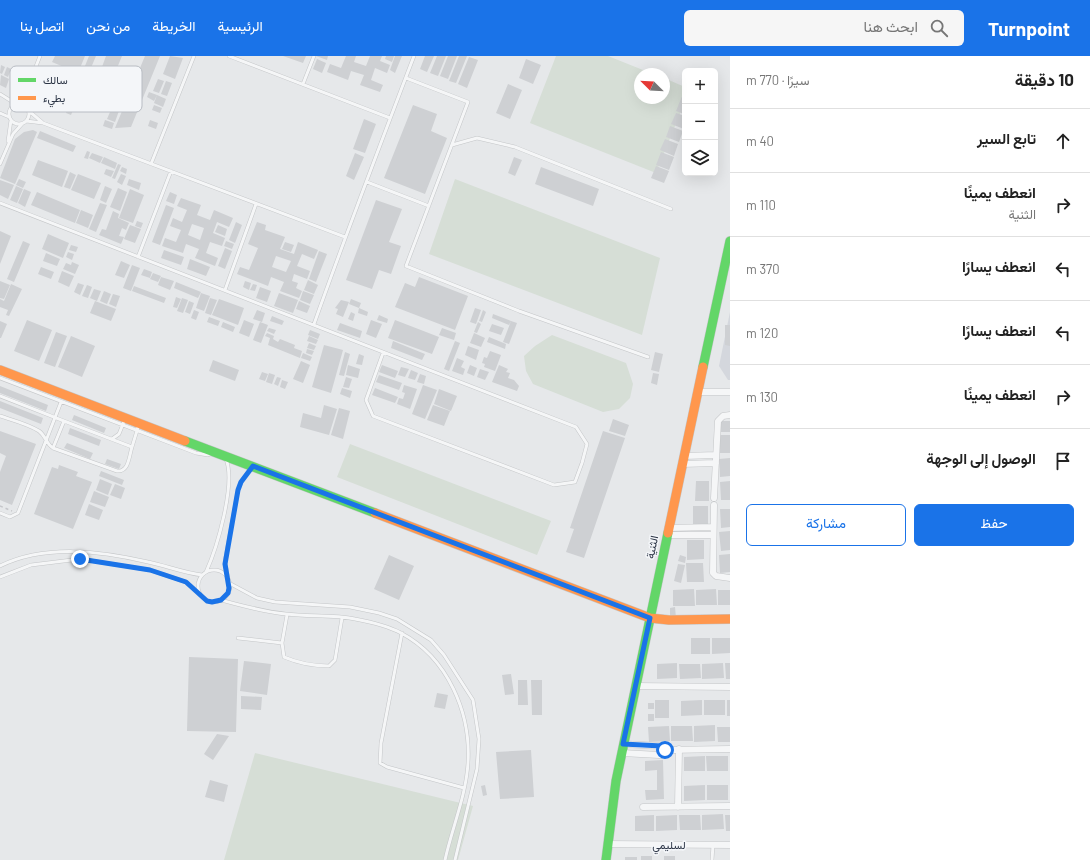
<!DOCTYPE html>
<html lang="ar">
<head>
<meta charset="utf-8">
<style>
	body { margin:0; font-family:Barlow,Vazirmatn,sans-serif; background:#f6f6f6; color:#222; direction:rtl }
	.controls { position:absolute; right:12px; top:12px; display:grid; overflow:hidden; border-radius:6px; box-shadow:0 4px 16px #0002 }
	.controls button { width:36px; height:36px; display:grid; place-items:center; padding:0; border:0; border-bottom:1px solid #e0e0e0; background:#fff; color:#222; font:20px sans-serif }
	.compass { position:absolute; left:634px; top:12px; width:36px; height:36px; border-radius:50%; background:#fff; box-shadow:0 4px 16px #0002; rotate:294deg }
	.stop { position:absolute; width:12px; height:12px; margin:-9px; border:3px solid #1a73e8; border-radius:50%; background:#fff }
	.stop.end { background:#1a73e8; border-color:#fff; box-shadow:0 1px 4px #0008 }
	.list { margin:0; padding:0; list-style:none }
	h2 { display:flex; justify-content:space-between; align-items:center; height:52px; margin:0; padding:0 16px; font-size:17px }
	h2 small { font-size:13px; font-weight:400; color:#767676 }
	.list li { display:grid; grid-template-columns:26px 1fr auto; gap:12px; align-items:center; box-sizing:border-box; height:64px; padding:0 16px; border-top:1px solid #e0e0e0 }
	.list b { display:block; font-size:15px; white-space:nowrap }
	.list p { margin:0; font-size:13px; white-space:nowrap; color:#767676 }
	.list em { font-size:13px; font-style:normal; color:#767676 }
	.actions { display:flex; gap:8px; padding:12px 16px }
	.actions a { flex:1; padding:9px 0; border:1px solid #1a73e8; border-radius:6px; text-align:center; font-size:14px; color:#1a73e8 }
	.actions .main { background:#1a73e8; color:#fff }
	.icon { flex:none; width:22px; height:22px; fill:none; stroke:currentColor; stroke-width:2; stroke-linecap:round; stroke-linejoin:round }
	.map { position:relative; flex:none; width:730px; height:804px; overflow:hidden; direction:ltr }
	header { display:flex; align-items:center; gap:24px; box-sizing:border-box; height:56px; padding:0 20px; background:#1a73e8; color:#fff }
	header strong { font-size:19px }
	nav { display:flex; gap:22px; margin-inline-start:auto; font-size:14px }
	.search { width:280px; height:36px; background:#f6f6f6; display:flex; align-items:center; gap:10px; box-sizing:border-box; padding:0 14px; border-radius:6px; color:#767676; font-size:15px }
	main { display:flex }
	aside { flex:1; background:#fff }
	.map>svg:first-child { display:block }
	.built { fill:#d4d7dd }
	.green { fill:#d6ded6 }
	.building { fill:#ced0d3; fill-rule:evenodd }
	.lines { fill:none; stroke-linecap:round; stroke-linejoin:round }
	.lane-casing { stroke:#c4c6c8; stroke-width:4 }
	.street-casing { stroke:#c4c6c8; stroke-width:7 }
	.fast-casing { stroke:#c4c6c8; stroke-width:10 }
	.slow-casing { stroke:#c4c6c8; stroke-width:10 }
	.path { stroke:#c5c6ca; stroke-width:1.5; stroke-dasharray:3 3; stroke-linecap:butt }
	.lane { stroke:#f5f6f7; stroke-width:3 }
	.street { stroke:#f5f6f7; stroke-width:6 }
	.fast { stroke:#63d668; stroke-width:9 }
	.slow { stroke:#ff974d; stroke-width:9 }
	.route { stroke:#1a73e8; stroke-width:5 }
	.labels { text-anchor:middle; stroke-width:3; stroke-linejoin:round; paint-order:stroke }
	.street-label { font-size:11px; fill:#2b3445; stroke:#f4f6f9 }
	.key { fill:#f4f6f9; stroke:#b8bcc3; stroke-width:1 }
	.key-label { font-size:11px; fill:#2b3445 }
</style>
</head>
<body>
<header>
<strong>Turnpoint</strong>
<div class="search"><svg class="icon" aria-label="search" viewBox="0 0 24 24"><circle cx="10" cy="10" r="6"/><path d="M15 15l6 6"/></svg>ابحث هنا</div>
<nav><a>الرئيسية</a><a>الخريطة</a><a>من نحن</a><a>اتصل بنا</a></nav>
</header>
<main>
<aside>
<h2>10 دقيقة<small>سيرًا · 770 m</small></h2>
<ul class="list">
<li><svg class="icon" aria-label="ahead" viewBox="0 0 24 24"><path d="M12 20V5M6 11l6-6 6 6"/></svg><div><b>تابع السير</b></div><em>40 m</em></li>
<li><svg class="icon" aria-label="right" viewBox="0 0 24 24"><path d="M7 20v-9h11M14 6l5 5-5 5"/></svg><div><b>انعطف يمينًا</b><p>الثنية</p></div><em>110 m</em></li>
<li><svg class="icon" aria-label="left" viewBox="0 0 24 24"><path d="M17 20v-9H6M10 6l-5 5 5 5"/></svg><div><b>انعطف يسارًا</b></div><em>370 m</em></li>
<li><svg class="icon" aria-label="left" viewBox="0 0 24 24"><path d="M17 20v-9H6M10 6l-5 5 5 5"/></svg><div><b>انعطف يسارًا</b></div><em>120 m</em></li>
<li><svg class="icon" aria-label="right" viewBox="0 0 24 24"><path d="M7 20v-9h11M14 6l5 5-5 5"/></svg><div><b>انعطف يمينًا</b></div><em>130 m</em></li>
<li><svg class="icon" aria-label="arrive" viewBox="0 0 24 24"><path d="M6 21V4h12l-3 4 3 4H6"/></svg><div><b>الوصول إلى الوجهة</b></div></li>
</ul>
<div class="actions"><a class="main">حفظ</a><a>مشاركة</a></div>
</aside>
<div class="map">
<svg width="730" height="804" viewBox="0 0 730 804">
	<rect width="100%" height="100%" fill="#e6e8ea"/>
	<path class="built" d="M730,256V324H728L719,310Z"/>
	<path class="green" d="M556,0H608L653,18H640V42H664V22L685,31V45L656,117L530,67Z
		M455,123L660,202L642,279L429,198Z
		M552,279L626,307L633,328L630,342L619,353L603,356L533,328L526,315L524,300L535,290Z
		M350,388L551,465L537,499L337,421Z
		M255,697L473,750L458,804H224Z"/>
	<path class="building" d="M55,0H85L78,17L52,6Z
		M89,0H96L71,59L66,57Z
		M106,0H122L112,24L99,19Z
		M145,0H160L131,71L115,72Z
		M170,0L183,2L175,23L163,18Z
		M283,0H306L303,7Z
		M316,0H328L327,4Z
		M346,0H356L354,6L366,10L370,0H382L380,5L390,9L387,17L375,12L371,24L383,29L380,36L360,29L364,19L351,15L348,24L327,16L330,8L341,12Z
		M386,0H394L392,6L385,3Z
		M395,0H402L395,17L390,14Z
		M425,0H434L427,16L420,13Z
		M437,0H446L438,20L430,17Z
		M448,0H457L448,23L440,20Z
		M459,0H467L456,27L449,25Z
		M469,1L478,4L467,32L458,28Z
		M317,3L326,7L322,17L313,13Z
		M526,3L541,9L533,28L519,22Z
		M1,9L5,11L2,18L0,17Z
		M7,11L11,13L8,21L4,19Z
		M1,19L9,23L6,32L0,29Z
		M158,23L164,25L159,37L153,35Z
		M166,25L172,27L167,40L161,38Z
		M508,28L522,34L510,63L496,57Z
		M685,33V55L684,58L676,55Z
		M149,36L157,39L154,45L147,41Z
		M157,39L166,43L163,51L154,47Z
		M113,49L120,52L115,66L107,63Z
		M154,49L162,52L160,57L152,54Z
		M413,49L437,58L431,75L447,82L425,138L384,122Z
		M676,57L685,60L684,73L671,68Z
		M364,63L376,68L365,97L353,93Z
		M105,64L114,67L112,73L103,70Z
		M150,64L158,67L156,73L148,70Z
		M670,70L683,75L679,86L666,81Z
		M33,74L37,76L15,128L0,122L15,83L24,76Z
		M40,75L76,90L73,96L37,82Z
		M665,83L678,88L674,100L660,94Z
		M87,95L90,96L88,103L84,102Z
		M661,96L674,101L669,114L656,109Z
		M92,97L103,101L100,107L89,102Z
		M355,97L364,101L354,124L346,120Z
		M104,101L117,107L115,113L101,107Z
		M514,101L522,104L515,120L508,117Z
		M38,104L68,115L62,131L32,119Z
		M118,108L121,109L115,123L112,122Z
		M656,110L669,115L664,127L651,122Z
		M122,111L127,113L126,118L120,115Z
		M541,111L599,133L593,150L535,128Z
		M106,113L114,115L111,121L104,118Z
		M70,116L76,119L70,133L64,131Z
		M78,118L101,127L94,143L71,134Z
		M121,118L126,120L122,129L117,126Z
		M19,123L26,126L23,132L16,129Z
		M129,123L141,127L139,134L127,129Z
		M0,124L14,129L8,143L0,139Z
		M16,130L23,133L17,147L10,144Z
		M105,130L112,133L106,147L100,144Z
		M118,132L127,136L120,155L110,151Z
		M24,133L31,136L25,151L18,147Z
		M130,133L144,139L133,167L119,162Z
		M37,136L80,154L75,167L31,149Z
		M170,136L177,139L174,148L166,145Z
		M181,142L201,149L197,159L210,164L214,154L233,162L229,171L217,166L213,177L225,182L222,190L210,186L206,197L218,202L215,210L195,202L199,193L186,188L183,197L162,190L165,182L176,186L181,174L170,170L173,162L182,166L187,154L177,150ZM192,168L204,172L200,184L188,179Z
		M376,144L402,153L389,186L401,190L391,218L379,214L372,233L346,224Z
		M100,147L107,149L96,176L89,173Z
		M166,149L174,152L160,189L152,186Z
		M81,154L93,159L88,172L76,167Z
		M113,155L119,158L118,162L129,167L126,174L122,172L119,180L124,181L121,188L99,179L102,173L106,174Z
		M137,165L143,167L141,172L135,170Z
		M236,166L242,169L235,187L229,184Z
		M257,166L266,169L265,174L285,181L280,193L294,198L298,186L318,194L314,203L302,198L297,210L310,215L307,223L294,218L292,225L298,227L296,232L302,235L299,242L280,235L284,226L271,221L268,230L237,218L240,211L249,214L258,192L248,188ZM276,200L291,205L286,216L272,211Z
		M130,169L141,173L135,187L124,183Z
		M218,169L227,173L225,180L215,176Z
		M0,175L11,180L0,208Z
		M48,178L69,187L63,202L42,193Z
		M23,185L30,188L14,226L7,223Z
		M226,185L234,188L232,193L224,190Z
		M285,186L294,189L291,196L282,193Z
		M71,189L78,191L76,196L69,194Z
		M225,192L232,195L225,213L218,210Z
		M164,194L184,201L181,209L161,202Z
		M319,195L327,198L316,226L309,223Z
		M68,196L74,198L72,204L66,201Z
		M46,197L60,203L57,210L43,205Z
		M190,203L210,211L206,220L187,213Z
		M121,205L130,209L124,222L115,219Z
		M72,206L79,209L75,218L63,213L66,207L71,209Z
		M132,209L140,212L131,235L123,232Z
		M41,211L54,216L51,223L38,218Z
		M144,213L152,216L150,222L141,219Z
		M62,215L74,220L69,231L58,226Z
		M153,217L161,220L158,226L150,223Z
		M161,221L174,225L170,234L158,229Z
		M419,221L468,240L455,274L395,251L405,227L415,231Z
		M308,224L318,229L314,238L304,234Z
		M0,225L10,229L4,243L0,242Z
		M245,225L251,227L249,234L243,231Z
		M176,226L201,236L198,242L174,232Z
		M78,227L84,229L80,239L74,236Z
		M11,228L22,233L9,260L6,259L8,254L0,251V243L4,245Z
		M253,228L257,229L255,235L250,234Z
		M87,229L92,231L88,242L82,240Z
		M134,230L166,242L164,247L132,235Z
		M260,231L271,235L267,246L256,242Z
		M94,233L101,235L97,245L90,242Z
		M104,235L111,238L107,248L100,245Z
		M303,235L314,239L310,248L300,244Z
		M201,237L210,240L204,255L196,252Z
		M279,237L298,244L293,257L274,250Z
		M113,238L120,240L116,251L109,248Z
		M176,241L181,243L177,252L173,251Z
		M182,242L188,244L183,257L177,255Z
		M210,242L217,244L211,259L205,257Z
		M219,243L244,252L238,269L212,259Z
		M351,243L361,247L359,252L349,248Z
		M341,244L349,246L343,261L336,258L338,253L335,252Z
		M95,245L116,253L111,265L90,257Z
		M189,245L194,247L190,258L185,256Z
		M299,245L310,250L307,257L296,253Z
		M359,252L368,256L367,260L358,257Z
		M475,252L481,254L476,268L470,266Z
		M194,254L199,256L196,264L191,262Z
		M257,254L265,257L262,266L253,263Z
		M483,254L486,256L482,266L479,265Z
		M351,256L355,258L353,265L348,263Z
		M493,258L511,265L509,269L492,262Z
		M379,259L388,263L387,267L377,264Z
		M272,260L284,265L282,269L270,265Z
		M209,261L220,265L218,270L207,266Z
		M27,264L52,274L39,305L14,295Z
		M244,264L254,268L249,281L239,277Z
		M371,264L382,268L376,282L366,278Z
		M395,264L439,281L432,298L388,282Z
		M0,265L7,268L1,282H0Z
		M511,265L517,267L509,288L503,286Z
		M223,266L235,271L233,276L221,271Z
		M260,266L268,269L261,287L253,284Z
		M478,266L481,268L477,277L474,276Z
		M340,267L362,275L360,282L337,274Z
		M492,268L504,272L501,279L489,275Z
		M725,269H730V290L725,289Z
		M269,272L276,274L274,278L267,275Z
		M442,272L456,277L454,284L439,279Z
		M310,274L320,278L318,283L308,279Z
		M56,276L67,280L55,311L44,307Z
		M267,277L274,280L273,283L278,286L280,283L295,289L294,292L302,295L300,302L268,289L270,282L265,280Z
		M474,277L485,282L481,291L470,287Z
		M71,280L95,290L82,321L58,311Z
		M309,280L318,284L316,288L307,285Z
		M489,281L506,288L505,293L487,286Z
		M393,285L425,298L422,304L391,292Z
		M455,285L460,287L449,315L444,313Z
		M309,287L316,290L314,294L307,292Z
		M324,289L343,294L331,337L312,331Z
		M468,290L479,294L476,304L465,299Z
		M307,293L314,295L312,299L306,297Z
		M490,295L501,299L495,315L484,311L485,308L482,307L484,301L487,302Z
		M345,296L350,298L344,320L339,319Z
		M655,296L663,298L659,316L651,314Z
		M303,297L312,301L310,305L301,302Z
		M359,298L364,300L362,309L356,308Z
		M457,302L464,305L461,311L465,313L463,319L452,315Z
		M213,304L239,314L235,325L209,315Z
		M301,305L310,309L303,327L293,323Z
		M348,309L360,313L358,322L346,319Z
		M382,309L398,315L395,322L379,316Z
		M470,309L477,312L474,320L467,317Z
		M499,309L508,313L506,316L510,317L508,322L514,324L519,330L517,335L492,326Z
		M401,311L409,313L405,321L398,319Z
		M480,313L489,316L485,324L477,321Z
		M411,314L418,317L415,324L408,322Z
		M262,316L268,318L265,325L259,323Z
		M269,317L275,319L272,328L266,326Z
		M653,317L659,318L657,329L651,327Z
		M420,318L426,320L424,328L417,326Z
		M379,319L402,327L399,334L376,326Z
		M277,321L281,322L278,330L274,328Z
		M346,321L352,323L349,332L343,331Z
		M282,324L288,326L285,333L280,331Z
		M404,329L417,333L410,353L397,348L399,342L403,343L405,337L402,336Z
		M423,329L437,334L425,363L412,358Z
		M0,330L48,349L46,355L0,337Z
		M342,332L352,335L350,342L340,338Z
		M375,332L398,341L395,347L372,339Z
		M439,333L457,340L451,355L434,348Z
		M0,345L43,362L41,368L0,352Z
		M324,349L337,353L329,379L300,371L303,357L321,362Z
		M433,349L450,355L444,370L427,364Z
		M339,352L350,355L343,383L331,379Z
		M74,359L106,372L104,377L72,364Z
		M613,363L629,369L625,380L609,375Z
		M721,365H730V376H721Z
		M70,372L101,384L99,390L68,378Z
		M0,375L36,388L12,449L0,444V416L6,400L0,397Z
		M603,375L625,382L584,502L566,496L574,473L570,472Z
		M720,379H730V397H720Z
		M67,387L93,397L90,403L64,392Z
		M730,402V420L720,421L719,403Z
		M107,403L121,408L119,413L105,408Z
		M59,409L78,416L76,420L92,426L73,473L34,458L52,411L58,413Z
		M101,415L124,424L122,429L99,420Z
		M100,423L112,428L108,439L96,434Z
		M696,425H709V445H695Z
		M730,425V444H721L720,426Z
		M115,428L125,432L121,443L110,439Z
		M94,435L109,441L105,451L90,446Z
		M89,448L103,454L99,464L85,459Z
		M693,450H708V468H693Z
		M720,453H730V471L721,472Z
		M730,475V494L721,495L719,476Z
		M687,484H704V503L687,504Z
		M730,498V516L720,517L719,499Z
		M389,499L414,510L399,544L374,533Z
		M680,499L686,501L685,507L678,505Z
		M686,507H703L704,526H687Z
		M678,508L685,509L681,527L674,525Z
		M694,533L695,550H673V534Z
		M716,533L717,549H696V534Z
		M718,534H730V549H718Z
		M675,551L676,562H670V552Z
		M691,582H710V598H691Z
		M712,582H730V597L712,598Z
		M189,601L238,603L236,676L187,675Z
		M244,605L271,608L267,639L240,635Z
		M677,607V622L657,623V608Z
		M723,607L724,622L702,623V608Z
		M725,607H730V623H726Z
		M679,608H700L701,622L680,623Z
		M511,618L514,638L505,639L502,619Z
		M518,624H527L528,649H518Z
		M531,624H542V659H532Z
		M437,637L448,639L445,653L434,651Z
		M241,640L262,641L261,654L241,653Z
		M655,644H669V662H655Z
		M702,644V659L681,660V645Z
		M704,644H725V659H704Z
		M727,644H730V660H727Z
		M648,647H654V653H648Z
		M648,658H654V665H648Z
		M715,669V685L694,686V670Z
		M669,670L670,685L649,686L648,671Z
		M671,670H692L693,685H671Z
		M717,671H730V686H718Z
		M217,678L229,680L213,704L204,698Z
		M531,694L534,741L500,743L496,696Z
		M705,700V715H684V701Z
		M706,700H728V715H707Z
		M663,704L664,743L646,744L645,734H657V714L645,715V705Z
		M210,724L228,729L224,746L205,741Z
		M485,729L487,739L483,740L481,730Z
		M705,729V744L684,745V730Z
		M707,729H728V744H707Z
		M723,758L724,773L702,774V759Z
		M654,759V775H635V760Z
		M677,759V774L656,775V760Z
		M679,759H700L701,774H680Z
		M725,759H730V775H726Z
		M641,800H652V804H641Z
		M664,800H675V804H664Z
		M625,801H637V804H625Z"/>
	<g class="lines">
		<defs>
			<path id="lane" d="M229,0L390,62
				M406,22L468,46L406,210L519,255L648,301
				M303,28L314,0
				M0,38L16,48
				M9 58a10 10 0 1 1 20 0a10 10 0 1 1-20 0Z
				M19,48L28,31L40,0
				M28,53V31
				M29,55L43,67L345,181
				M0,57L9,61
				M26,65L43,67
				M8,85L11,64
				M452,89L477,82L515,91L671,153
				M0,108L13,78L22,68
				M151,108L194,0
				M367,126L429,150
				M0,147L576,371L587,388L582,407L575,426L554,429L373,360L366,344L383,297
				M138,201L171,115
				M225,234L256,148
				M314,268C346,178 380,89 414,0
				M0,322L196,397L208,399L212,397
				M0,340L64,365
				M0,360C12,364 28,368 39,375C46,380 46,388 53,392L117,415C129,416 129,400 132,391L64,365L53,392
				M112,383L119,378L125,363
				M132,391L139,368
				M0,457L10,461L18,457L61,346
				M0,510C45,488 101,495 148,506C167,510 184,517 202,519
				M198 530a16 16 0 1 1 32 0a16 16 0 1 1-32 0Z
				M206,516C217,492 236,428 226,403
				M0,521L31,509L80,503L150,514L186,526L200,538
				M228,523L225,505L238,434L241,426L251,412
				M229,527L257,542L275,546L350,551L379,557L397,563L431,584L444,599L473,644L479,683L477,713L455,804
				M221,544C243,550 264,556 286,558C309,561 333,558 355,563C371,566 388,570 401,577C448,602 471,657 468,707C466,740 452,772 445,804
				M287,559L282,587L284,601C298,607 314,610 329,610L335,604L342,562
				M402,577L381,687L380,707L387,711L464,732
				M238,582L282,587
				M712,804L713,789"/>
			<path id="street" d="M698,336H730
				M684,400L716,399
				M682,408L716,407
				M714,442L718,365L723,360L730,359
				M714,449L713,517L716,520L730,522
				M668,472L713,471
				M667,479H713
				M635,630L730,631
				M665,694L730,693
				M622,697L659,699H662L665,694L662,690L623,688
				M643,751L730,750
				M678,751L679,693
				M607,788L730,789"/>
			<path id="fast" d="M703,311L730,185
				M185,385L375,457
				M606,804L616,725L668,477"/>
			<path id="slow" d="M0,314L185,385
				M375,457L650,562L669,564L730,563
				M668,477L703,311"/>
		</defs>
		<use href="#lane" class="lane-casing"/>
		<use href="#street" class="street-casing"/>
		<use href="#fast" class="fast-casing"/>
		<use href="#slow" class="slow-casing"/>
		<path class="path" d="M0,450L12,455"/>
		<use href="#lane" class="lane"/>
		<use href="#street" class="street"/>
		<use href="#fast" class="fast"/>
		<use href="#slow" class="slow"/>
	</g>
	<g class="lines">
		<path class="route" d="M80,503L150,514L186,526L207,545L212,546L221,544L228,537L229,532L225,508L238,434L241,426L253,410L650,562L623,688L662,690L665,694"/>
	</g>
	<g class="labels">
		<g class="street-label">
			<text transform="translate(652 491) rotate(-78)" y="4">الثنية</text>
			<text x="669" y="793">لسليمي</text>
		</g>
	</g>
	<rect x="10" y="10" width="132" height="46" rx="6" class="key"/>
	<rect x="18" y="22" width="18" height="4" fill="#63d668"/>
	<rect x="18" y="40" width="18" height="4" fill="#ff974d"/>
	<g class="key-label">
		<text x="43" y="28">سالك</text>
		<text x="43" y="46">بطيء</text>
	</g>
</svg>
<div class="controls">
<button>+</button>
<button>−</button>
<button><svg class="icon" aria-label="layers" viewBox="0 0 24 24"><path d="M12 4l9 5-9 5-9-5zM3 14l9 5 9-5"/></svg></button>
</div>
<svg class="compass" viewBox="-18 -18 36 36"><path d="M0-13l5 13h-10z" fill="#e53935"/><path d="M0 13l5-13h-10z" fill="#767676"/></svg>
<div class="stop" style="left:665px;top:694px"></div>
<div class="stop end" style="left:80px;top:503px"></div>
</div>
</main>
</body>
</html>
